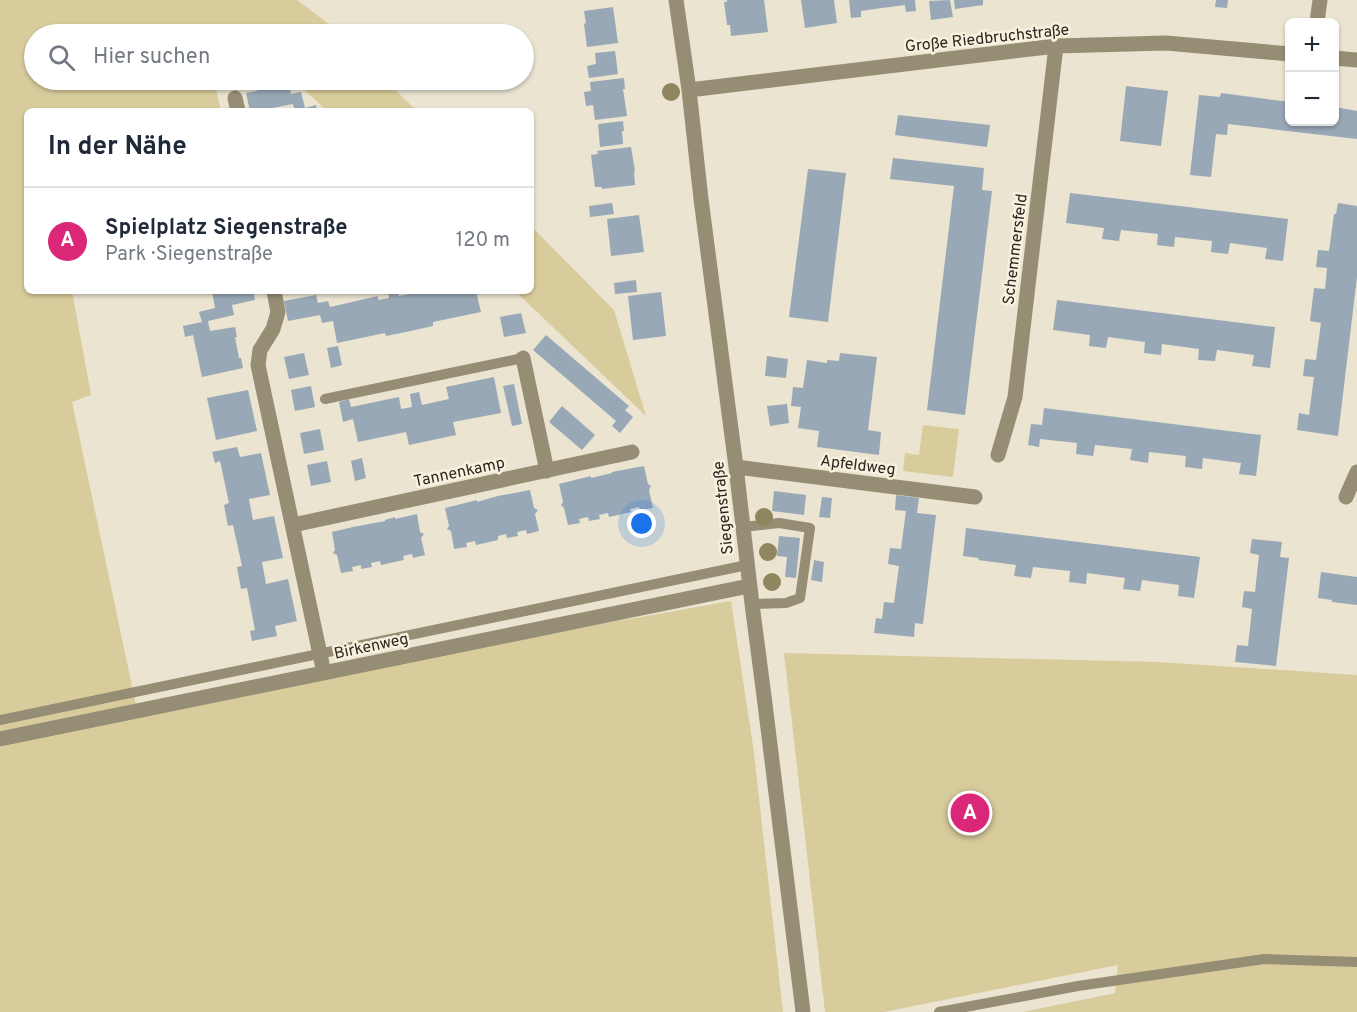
<!DOCTYPE html>
<html lang="de">
<head>
<meta charset="utf-8">
<style>
	body { margin:0; font-family:Overpass,sans-serif; background:#f6f6f7; color:#1f2937 }
	.controls { position:absolute; right:18px; top:18px; display:grid; overflow:hidden; border-radius:9px; box-shadow:0 2px 4px #0004 }
	.controls button { width:54px; height:54px; display:grid; place-items:center; padding:0; border:0; border-bottom:2px solid #e0e1e3; background:#fff; color:#1f2937; font:30px sans-serif }
	.you { position:absolute; left:642px; top:524px; width:21px; height:21px; margin:-15px; border:4px solid #fff; border-radius:50%; background:#1a73e8; box-shadow:0 0 0 9px #1a73e833 }
	.badge { display:grid; place-items:center; width:39px; height:39px; border-radius:50%; background:#db2777; color:#fff; font-size:20px; font-weight:700 }
	.pin { position:absolute; translate:-50% -50%; border:3px solid #fff; box-shadow:0 2px 6px #0006 }
	.list { margin:0; padding:0; list-style:none }
	h2 { display:flex; justify-content:space-between; align-items:center; height:78px; margin:0; padding:0 24px; font-size:26px }
	h2 small { font-size:20px; font-weight:400; color:#747a83 }
	.list li { display:grid; grid-template-columns:39px 1fr auto; gap:18px; align-items:center; box-sizing:border-box; height:108px; padding:0 24px; border-top:2px solid #e0e1e3 }
	.list b { display:block; font-size:22px; white-space:nowrap }
	.list p { margin:0; font-size:20px; white-space:nowrap; color:#747a83 }
	.list em { font-size:20px; font-style:normal; color:#747a83 }
	.icon { flex:none; width:33px; height:33px; fill:none; stroke:currentColor; stroke-width:2; stroke-linecap:round; stroke-linejoin:round }
	.map { position:relative; flex:none; width:1357px; height:1012px; overflow:hidden }
	.search { position:absolute; background:#fff; box-shadow:0 2px 4px #0004; left:24px; top:24px; width:510px; height:66px; display:flex; align-items:center; gap:15px; box-sizing:border-box; padding:0 21px; border-radius:33px; color:#747a83; font-size:22px }
	.panel { position:absolute; background:#fff; box-shadow:0 2px 4px #0004; left:24px; top:108px; width:510px; height:186px; border-radius:9px }
	.map>svg:first-child { display:block }
	.green { fill:#d9cc9c }
	.building { fill:#99a8b6 }
	.lines { fill:none; stroke-linecap:round; stroke-linejoin:round }
	.service { stroke:#968e74; stroke-width:10 }
	.minor { stroke:#968e74; stroke-width:15 }
	.tree { fill:#8f855e }
	.labels { text-anchor:middle; stroke-width:5; stroke-linejoin:round; paint-order:stroke }
	.street-label { font-size:16px; fill:#292720; stroke:#f7f1de }
</style>
</head>
<body>
<div class="map">
<svg width="1357" height="1012" viewBox="0 0 1357 1012">
	<rect width="100%" height="100%" fill="#eae4d1"/>
	<path class="green" d="M0,0H297L334,28L341,34H34V80H245L216,89L221,111H27V291H72L91,395L72,402L137,710L324,673L731,601L754,753L783,1012H0Z
		M294,80H385L417,111H327Z
		M531,226L614,310L646,416L515,291H531Z
		M923,425L959,429L953,477L903,471L905,453L919,455Z
		M784,653L1158,662L1357,675V1012H1023L1115,993L1118,965L884,1012H825Z"/>
	<path class="building" d="M727,0H764L768,32L731,36L730,25H727L724,2H727Z
		M801,0H834L837,23L805,28Z
		M849,0H915L916,11L906,12L905,5L882,8L861,11V17L851,18Z
		M950,0L953,17L931,20L929,1Z
		M954,0H983V5L955,9Z
		M1216,0H1228L1227,8L1215,7Z
		M613,7L618,43L587,47L584,24L586,23L584,11Z
		M615,51L618,74L589,78L587,66L596,64L595,53Z
		M624,78L625,89H623L627,116L595,120L593,105L586,106L584,92L591,91L590,82Z
		M289,84L291,94L301,92L305,108L316,105L317,111H295L293,104L257,111H250L246,93Z
		M1126,86L1168,91L1161,146L1120,141Z
		M1221,93L1290,102V122H1335V107L1357,111V139L1228,124L1227,135L1216,134L1211,177L1190,175L1199,95L1220,97Z
		M898,115L990,125L987,147L895,135Z
		M623,121L624,131H622L623,144L600,147L598,124Z
		M631,147L635,171H634L635,185L602,189V187H595L591,155L598,154L597,151Z
		M893,158L984,168L982,190L992,191L965,415L927,410L954,186L890,179Z
		M808,169L846,173L828,322L789,317Z
		M1070,193L1288,219L1283,261L1265,259L1267,248L1230,243L1228,254L1211,252L1212,241L1175,237L1174,247L1157,245L1158,234L1121,230L1119,241L1102,239L1104,228L1066,223Z
		M612,203L614,214L590,217L589,206Z
		M1338,203L1357,206V277L1338,436L1297,430L1299,413L1309,415L1314,377L1303,376L1305,359L1316,360L1321,323L1310,321L1314,288L1325,289L1327,268L1316,267L1318,250L1329,251L1334,214H1336Z
		M639,215L644,252L611,256L607,219Z
		M636,280L637,292L615,294L614,283Z
		M212,291H253L255,300L232,305L234,315L208,321L210,331L235,327L237,337H235L239,358H241L243,368L202,377L193,335L185,337L183,326L202,322L199,312L215,308Z
		M388,291H398L399,296L422,291H476L481,312L433,322V326L406,332L386,336L385,333L337,343L333,321L322,323L320,315L288,321L284,301L316,295L318,303L328,301L330,307L378,296V300L389,298Z
		M661,292L666,336L633,340L628,296Z
		M1057,300L1275,327L1270,368L1252,366L1254,355L1217,350L1215,361L1198,360L1199,349L1162,344L1161,355L1144,353L1145,342L1108,337L1106,348L1089,346L1090,335L1053,330Z
		M521,313L526,333L504,337L500,317Z
		M546,335L629,406L625,410L633,417L620,433L612,426L616,421L533,350Z
		M338,346L342,365L331,368L327,348Z
		M304,353L309,375L289,379L284,357Z
		M840,353L877,357L868,430L881,432L879,455L817,447L819,431L798,428L801,407L791,406L793,387L803,388L807,360L827,363V360L839,361Z
		M767,356L788,359L786,378L765,376Z
		M494,377L501,413L453,422L456,435L409,445L406,432L358,442L353,419L343,422L339,402L349,399L351,407L399,397L401,409L412,407L410,394L419,392L422,405L449,399L446,387Z
		M514,384L522,424L512,426L503,386Z
		M311,386L315,407L295,411L291,390Z
		M248,390L257,431L216,440L207,398Z
		M787,404L789,423L770,426L767,406Z
		M562,406L595,435L582,450L549,422Z
		M1044,408L1261,435L1256,476L1239,474L1241,463L1203,458L1202,469L1185,467L1186,456L1149,452L1148,463L1130,460L1132,449L1095,445L1093,456L1076,454L1077,443L1040,439L1039,447L1028,445L1031,424L1042,425Z
		M320,429L324,450L304,454L300,433Z
		M237,447L240,457L261,453L270,495L249,499L251,510L253,520L274,516L283,558L262,562L266,584L288,579L297,621L275,626L277,636L252,641L250,631L255,630L247,588L241,589L237,567L242,566L233,525L228,526L224,505L229,503L220,461L215,463L212,452Z
		M362,458L366,478L355,481L351,461Z
		M327,461L331,482L311,486L307,465Z
		M644,466L648,484L651,486L649,490L653,508L640,510L639,507L630,509L631,512L609,517L608,513L599,515L600,519L589,521L588,517L579,519L580,523L568,525L564,508L561,505L563,502L559,484L591,476V478L612,473V472Z
		M530,490L534,508L538,510L535,514L539,531L527,534L526,530L517,532L518,536L507,538L506,534L498,536V540L476,545L475,541L466,543L467,547L454,549L451,531L447,529L449,526L445,508L477,500V502L498,496Z
		M774,491L806,495L804,515L772,511Z
		M896,495L919,498L917,513L936,515L923,624L915,623L914,637L874,633L876,618L882,619L884,602L894,603L899,566L888,564L890,548L901,549L906,511L895,510Z
		M822,497L832,498L830,518L819,517Z
		M417,514L420,532L424,534L421,538L425,555L413,558L412,554L403,556L404,560L381,565L380,561L371,563L372,567L361,569V565L352,567L353,571L341,573L337,555L333,553L335,550L332,532L353,527L385,521V520L395,517V519Z
		M966,528L1200,557L1194,598L1178,596L1179,585L1142,580L1140,591L1123,589L1125,578L1087,573L1086,584L1069,582L1070,571L1033,567L1031,578L1014,576L1016,565L978,560L979,558L963,556Z
		M779,536L800,538L796,578L785,577L787,557L777,556Z
		M1252,539L1282,542L1280,557L1289,558L1276,666L1235,662L1237,645L1248,646L1252,609L1242,607L1244,591L1255,592L1259,555L1250,553Z
		M814,560L824,562L822,582L811,580Z
		M1321,572L1357,577V605L1332,602V600L1318,598Z"/>
	<g class="lines">
		<path class="service" d="M325,399L523,358
			M743,527L779,523L810,528L800,598L786,603L752,604
			M0,720L747,565
			M939,1012L1078,986L1264,959L1357,962"/>
		<path class="minor" d="M676,0L689,90L701,199L736,467L752,604L764,696L803,1012
			M1317,22L1320,0
			M1334,58L1357,60
			M689,90L1056,46L1166,43L1290,54
			M235,98L238,111
			M274,291L278,312L273,329L260,350L258,365L324,673
			M523,358L547,471
			M998,455L1015,397L1056,46
			M736,467L975,497
			M1346,497L1357,472
			M293,525L632,452
			M0,739L749,586"/>
	</g>
	<g class="tree">
		<circle cx="671" cy="92" r="9"/>
		<circle cx="764" cy="517" r="9"/>
		<circle cx="768" cy="552" r="9"/>
		<circle cx="772" cy="582" r="9"/>
	</g>
	<g class="labels">
		<g class="street-label">
			<text transform="translate(987 37) rotate(-6)" y="6">Große Riedbruchstraße</text>
			<text transform="translate(1014 249) rotate(-83)" y="6">Schemmersfeld</text>
			<text transform="translate(858 464) rotate(7)" y="6">Apfeldweg</text>
			<text transform="translate(459 471) rotate(-12)" y="6">Tannenkamp</text>
			<text transform="translate(722 508) rotate(-96)" y="6">Siegenstraße</text>
			<text transform="translate(371 645) rotate(-12)" y="6">Birkenweg</text>
		</g>
	</g>
</svg>
<div class="controls">
<button>+</button>
<button>−</button>
</div>
<div class="you"></div>
<div class="pin badge" style="left:970px;top:813px">A</div>
<div class="search"><svg class="icon" aria-label="search" viewBox="0 0 24 24"><circle cx="10" cy="10" r="6"/><path d="M15 15l6 6"/></svg>Hier suchen</div>
<section class="panel">
<h2>In der Nähe<small></small></h2>
<ul class="list">
<li><span class="badge">A</span><div><b>Spielplatz Siegenstraße</b><p>Park · Siegenstraße</p></div><em>120 m</em></li>
</ul>
</section>
</div>
</body>
</html>
